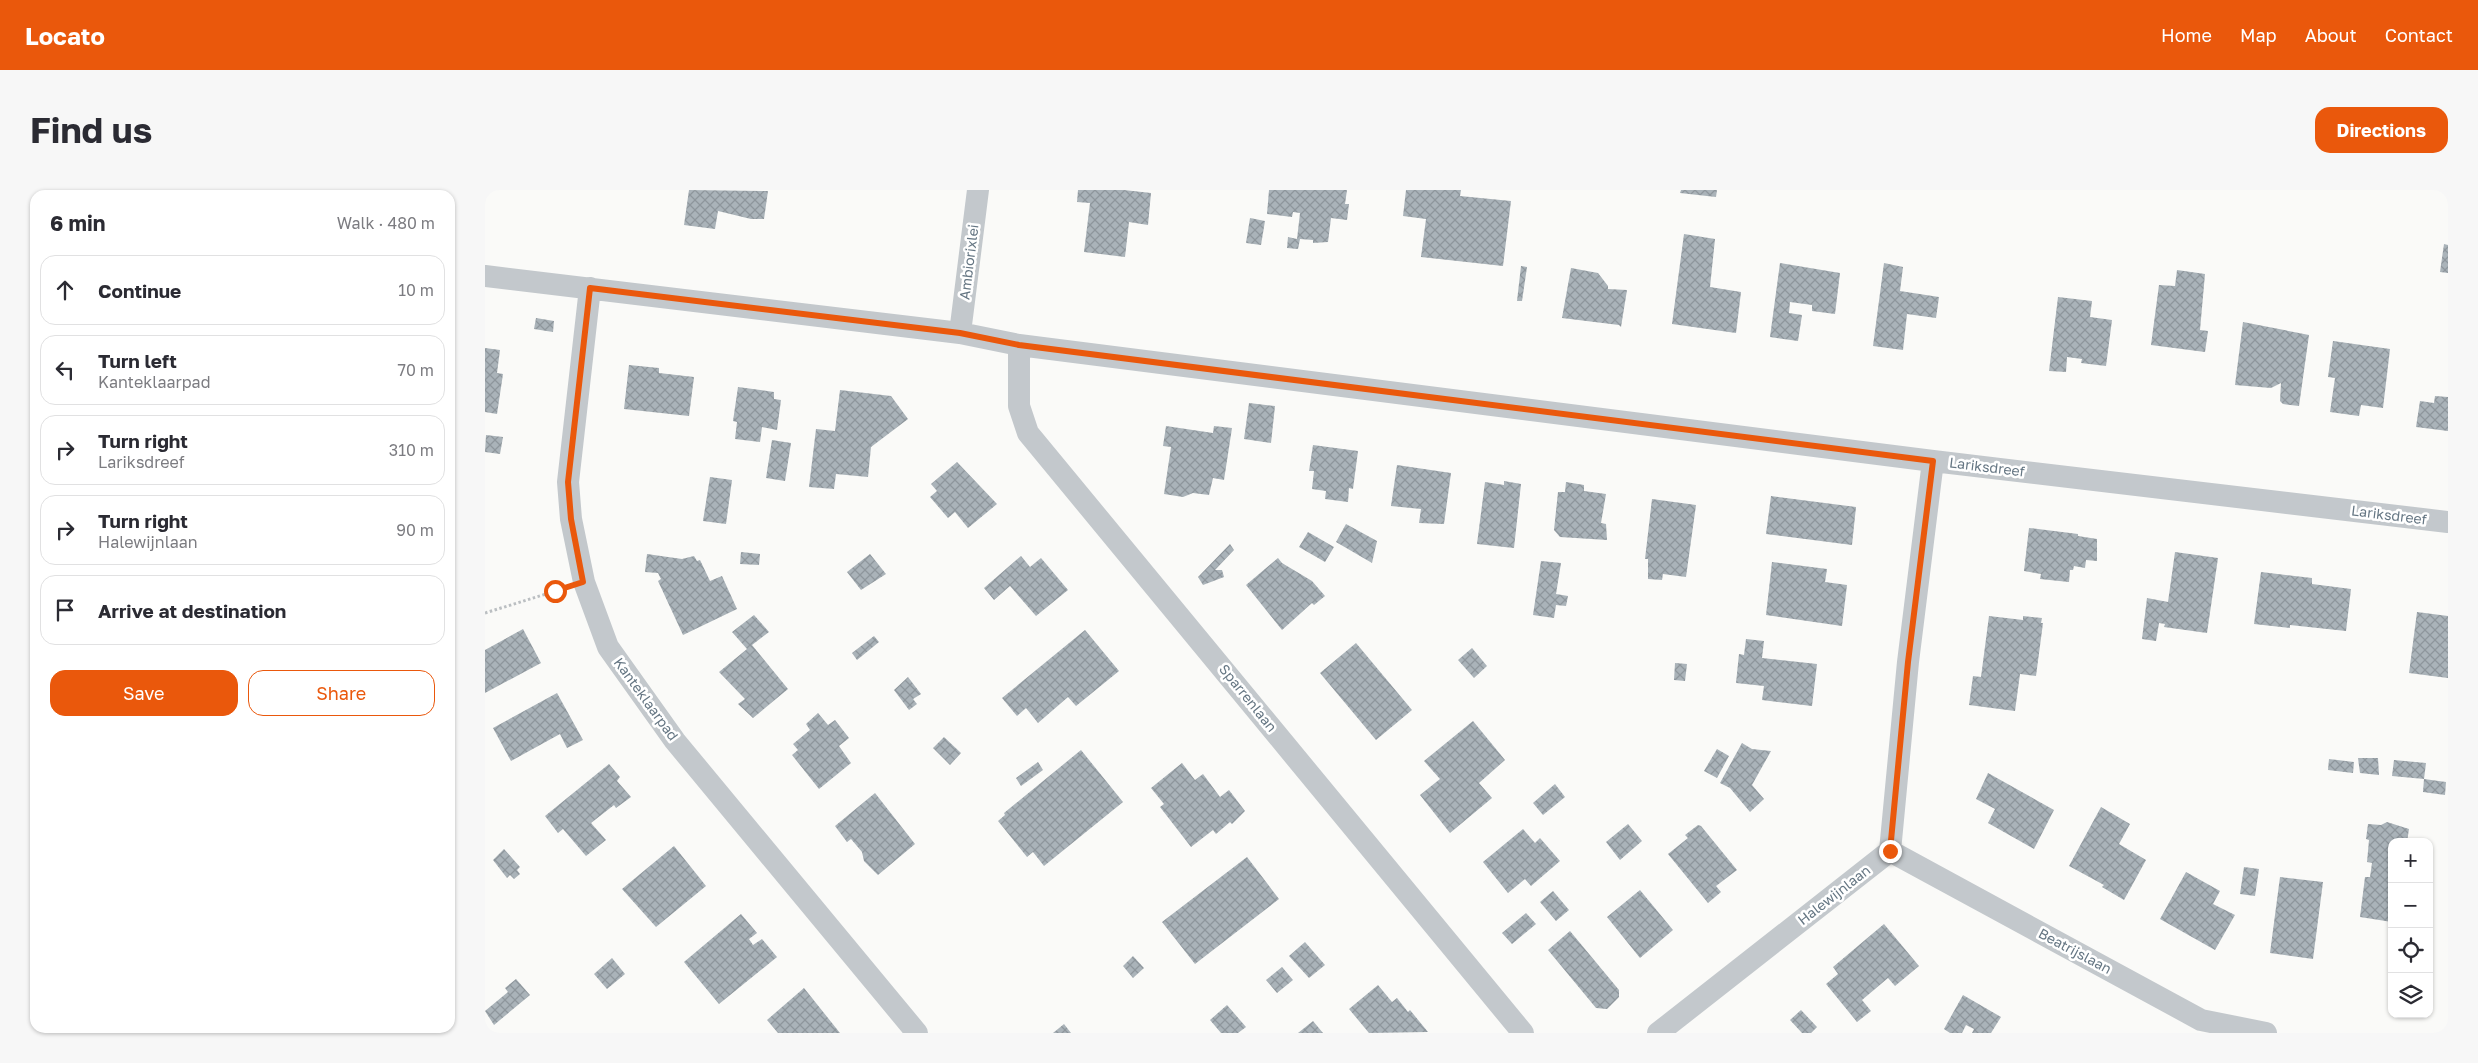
<!DOCTYPE html>
<html lang="en">
<head>
<meta charset="utf-8">
<style>
	body { margin:0; font-family:"Golos Text",sans-serif; background:#f7f7f7; color:#2b2b33 }
	.controls { position:absolute; right:15px; bottom:15px; display:grid; overflow:hidden; border-radius:10px; box-shadow:0 1px 4px #0004 }
	.controls button { width:45px; height:45px; display:grid; place-items:center; padding:0; border:0; border-bottom:1px solid #e1e1e2; background:#fff; color:#2b2b33; font:25px sans-serif }
	.stop { position:absolute; width:15px; height:15px; margin:-11px; border:4px solid #ea580c; border-radius:50%; background:#fff }
	.stop.end { background:#ea580c; border-color:#fff; box-shadow:0 1px 5px #0008 }
	.list { margin:0; padding:0; list-style:none }
	h2 { display:flex; justify-content:space-between; align-items:center; height:65px; margin:0; padding:0 20px; font-size:21px }
	h2 small { font-size:16px; font-weight:400; color:#7c7c81 }
	.list li { display:grid; grid-template-columns:32px 1fr auto; gap:15px; align-items:center; box-sizing:border-box; height:70px; margin:0 10px 10px; padding:0 10px; border:1px solid #e1e1e2; border-radius:15px }
	.list b { display:block; font-size:19px; white-space:nowrap }
	.list p { margin:0; font-size:16px; white-space:nowrap; color:#7c7c81 }
	.list em { font-size:16px; font-style:normal; color:#7c7c81 }
	.actions { display:flex; gap:10px; padding:15px 20px }
	.actions a { flex:1; padding:11px 0; border:1px solid #ea580c; border-radius:15px; text-align:center; font-size:18px; color:#ea580c }
	.actions .main { background:#ea580c; color:#fff }
	.icon { flex:none; width:28px; height:28px; fill:none; stroke:currentColor; stroke-width:2; stroke-linecap:round; stroke-linejoin:round }
	.map { position:relative; flex:none; width:1963px; height:843px; overflow:hidden; border-radius:15px }
	header { display:flex; align-items:center; gap:30px; box-sizing:border-box; height:70px; padding:0 25px; background:#ea580c; color:#fff }
	header strong { font-size:24px }
	nav { display:flex; gap:28px; margin-inline-start:auto; font-size:18px }
	.intro { display:flex; align-items:center; justify-content:space-between; box-sizing:border-box; height:120px; padding:0 30px }
	h1 { margin:0; font-size:35px }
	.button { padding:12px 22px; border-radius:15px; background:#ea580c; color:#fff; font-size:18px; font-weight:700 }
	main { display:flex; gap:30px; padding:0 30px }
	aside { flex:1; background:#fff; border-radius:15px; box-shadow:0 1px 4px #0004 }
	.map>svg:first-child { display:block }
	.building { fill:url(#building-cross-hatch) }
	.lines { fill:none; stroke-linecap:round; stroke-linejoin:round }
	.path { stroke:#bbbfc2; stroke-width:3; stroke-dasharray:2.5 2.5; stroke-linecap:butt }
	.street { stroke:#c3c8cc; stroke-width:22 }
	.route { stroke:#ea580c; stroke-width:6 }
	.labels { text-anchor:middle; stroke-width:5; stroke-linejoin:round; paint-order:stroke }
	.street-label { font-size:14px; fill:#657683; stroke:#fff }
</style>
</head>
<body>
<header>
<strong>Locato</strong>
<nav><a>Home</a><a>Map</a><a>About</a><a>Contact</a></nav>
</header>
<div class="intro"><h1>Find us</h1><a class="button">Directions</a></div>
<main>
<aside>
<h2>6 min<small>Walk · 480 m</small></h2>
<ul class="list">
<li><svg class="icon" aria-label="ahead" viewBox="0 0 24 24"><path d="M12 20V5M6 11l6-6 6 6"/></svg><div><b>Continue</b></div><em>10 m</em></li>
<li><svg class="icon" aria-label="left" viewBox="0 0 24 24"><path d="M17 20v-9H6M10 6l-5 5 5 5"/></svg><div><b>Turn left</b><p>Kanteklaarpad</p></div><em>70 m</em></li>
<li><svg class="icon" aria-label="right" viewBox="0 0 24 24"><path d="M7 20v-9h11M14 6l5 5-5 5"/></svg><div><b>Turn right</b><p>Lariksdreef</p></div><em>310 m</em></li>
<li><svg class="icon" aria-label="right" viewBox="0 0 24 24"><path d="M7 20v-9h11M14 6l5 5-5 5"/></svg><div><b>Turn right</b><p>Halewijnlaan</p></div><em>90 m</em></li>
<li><svg class="icon" aria-label="arrive" viewBox="0 0 24 24"><path d="M6 21V4h12l-3 4 3 4H6"/></svg><div><b>Arrive at destination</b></div></li>
</ul>
<div class="actions"><a class="main">Save</a><a>Share</a></div>
</aside>
<div class="map">
<svg width="1963" height="843" viewBox="0 0 1963 843">
	<defs>
		<pattern id="building-cross-hatch" width="8" height="8" patternUnits="userSpaceOnUse" patternTransform="scale(1.25)"><rect width="8" height="8" fill="#aab3b9"/><path d="M0 0l8 8M0 8l8-8" fill="none" stroke="#8e969c"/></pattern>
	</defs>
	<rect width="100%" height="100%" fill="#fafaf8"/>
	<path class="building" d="M204,0L283,1L279,29H266L233,21L230,39L199,35Z
		M593,0H639L666,3L663,35L644,32L640,67L599,62L605,13L592,12Z
		M784,0H862L860,14H864L862,30L846,28L843,52L828,53V50L815,49L813,59L802,58L803,47L812,49L815,23L808,22L807,27L782,24Z
		M921,0H976L975,6L1026,11L1018,76L936,67L941,29L918,26Z
		M1196,0H1232L1231,7L1195,3Z
		M765,28L780,31L776,55L761,53Z
		M1199,44L1230,49L1225,97L1256,102L1251,143L1187,134Z
		M1959,54L1963,55V83L1955,82Z
		M1295,73L1355,83L1350,124L1327,121V115L1305,112L1304,123L1317,125L1313,151L1285,147Z
		M1399,73L1418,77L1415,101L1454,107L1451,128L1422,124L1418,160L1388,156Z
		M1036,76L1042,77L1037,111H1032Z
		M1086,78L1113,83L1123,96V99L1142,100L1136,137L1134,135L1077,128Z
		M1692,80L1720,84L1715,140L1723,141L1720,162L1666,155L1674,95L1690,96Z
		M1573,107L1607,111L1605,127L1627,130L1621,176L1596,173L1597,169L1582,167L1581,182L1564,181Z
		M51,128L69,131L68,142L49,139Z
		M1758,132L1824,145L1814,216L1798,214L1795,211L1796,193L1786,198L1750,195Z
		M1848,151L1905,159L1898,218L1876,215L1874,226L1845,222L1850,188L1843,187Z
		M0,158L15,160L12,183L18,184L12,224L0,222Z
		M144,175L174,178V183L209,187L204,226L139,219Z
		M253,197L289,202V209L296,210L292,240L277,237L275,252L250,249L252,232L248,231Z
		M355,200L406,206L423,229L386,257L383,287L351,284L349,299L324,297L331,239L350,241Z
		M1950,206L1963,207V241L1931,237L1935,211L1949,213Z
		M764,213L790,216L786,253L759,249Z
		M681,236L728,243L729,236L747,238L739,290L728,288L724,305L708,303L698,307L679,304L686,257L678,256Z
		M1,245L18,247L15,264L0,262Z
		M287,250L306,253L300,291L281,288Z
		M828,255L873,261L868,299L864,298L863,312L840,309L841,301L827,299L829,281H824Z
		M472,272L512,314L483,338L470,322L463,328L445,307L452,301L446,294Z
		M912,275L966,283L959,334L934,333L936,319L906,316Z
		M225,287L247,290L241,334L218,331Z
		M1019,291L1036,294L1029,358L992,354L1000,292L1019,295Z
		M1081,292L1099,295V301L1121,304L1116,333L1121,334L1122,350L1075,347L1069,340L1073,302H1080Z
		M1286,306L1371,317L1367,355L1281,344Z
		M1167,309L1211,315L1201,387L1178,384L1177,390L1163,389V369H1160Z
		M861,334L892,351L887,373L851,352Z
		M1544,338L1593,344V346L1612,349V371L1601,370L1600,378L1589,376L1588,380H1585L1584,392L1555,389L1556,384L1539,381Z
		M823,342L849,357L840,372L814,357Z
		M745,354L749,360L730,380H737L739,387L718,395L713,387Z
		M256,362L275,364L274,375L255,374Z
		M1690,362L1733,368L1722,443L1679,437L1680,434L1674,433L1671,451L1657,449L1662,408L1683,412Z
		M162,364L197,369L209,366L212,371L215,370L225,391L237,386L252,419L198,445L173,391L176,389L173,383L160,382Z
		M385,364L401,384L376,400L362,382Z
		M536,366L545,377L556,368L583,400L551,426L525,396L509,410L499,398Z
		M793,368L797,373L827,391L840,406L829,415L827,413L797,440L761,395Z
		M1056,371L1076,373L1071,404L1083,406L1081,416L1071,415L1069,428L1048,425Z
		M1287,372L1342,379L1340,392L1362,395L1357,436L1281,425Z
		M1776,382L1827,388V394L1866,399L1861,441L1805,435V438L1769,434Z
		M1932,422L1963,426V488L1924,483Z
		M269,425L284,442L267,455L303,499L268,528L253,514L260,509L234,482L262,459L247,442Z
		M1504,426L1538,430V426L1557,428L1556,433H1558L1551,486L1535,484L1530,521L1484,515L1488,486L1496,487Z
		M38,439L56,473L0,503V460Z
		M600,440L634,481L591,516L583,507L553,533L541,518L532,526L517,508Z
		M389,446L394,452L372,470L367,463Z
		M1261,449L1279,451L1277,468L1332,474L1327,516L1277,510L1279,496L1251,493L1254,464L1259,465Z
		M871,453L927,520L891,550L835,483Z
		M987,458L1002,476L989,488L973,470Z
		M1190,473L1202,474L1200,491L1189,490Z
		M423,487L436,504L428,509L432,514L424,520L409,500Z
		M72,503L98,550L82,558L75,544L26,571L8,538Z
		M333,523L343,535L350,530L364,548L354,556L366,573L334,599L307,565L313,560L308,554L325,540L321,534Z
		M988,531L1020,570L994,593L1007,608L965,643L935,605L955,589L939,571Z
		M459,547L476,563L465,575L448,558Z
		M1257,553L1267,559L1286,561L1267,595L1279,609L1265,622L1245,598L1235,593Z
		M1232,559L1244,566L1232,588L1219,581Z
		M596,560L638,612L559,676L548,662L542,667L513,631L520,625L519,623Z
		M1873,568H1893L1894,585L1875,583Z
		M1844,569L1869,572L1868,583L1843,580Z
		M1909,570L1941,573L1939,589L1907,586Z
		M553,572L558,580L536,596L531,588Z
		M697,573L710,590L718,584L735,607L744,600L760,621L747,634L745,632L731,644L728,640L706,657L675,617L679,614L666,598Z
		M124,574L135,587L132,591L146,607L131,618L129,615L106,633L121,650L101,666L78,639L73,643L60,626Z
		M1503,583L1569,620L1549,659L1503,633L1510,619L1491,609Z
		M1939,589L1961,592L1960,605L1938,602Z
		M1070,594L1080,607L1058,625L1048,613Z
		M390,603L430,654L393,685L379,671L377,662L366,649L362,652L350,636Z
		M1616,617L1645,634L1634,654L1661,670L1639,710L1617,697L1619,695L1584,676Z
		M1902,632L1924,639L1922,652H1907V732L1875,727L1880,687H1885L1887,673L1882,672L1884,650L1881,649L1883,634L1896,635Z
		M1143,634L1157,651L1135,670L1121,652Z
		M1213,635L1216,636L1252,680L1231,696L1236,702L1223,713L1183,664L1203,648L1200,645Z
		M1038,639L1050,653L1055,648L1075,671L1046,696L1040,689L1023,703L998,672Z
		M189,656L221,696L171,737L137,699Z
		M19,659L35,677L32,680L35,684L29,689L25,685L22,688L8,670Z
		M762,667L794,709L710,774L677,732Z
		M1759,677L1774,679L1770,706L1755,704Z
		M1701,682L1735,701L1728,714L1750,725L1730,760L1675,729Z
		M1795,687L1838,692L1828,769L1785,763Z
		M1155,700L1188,740L1155,768L1122,727Z
		M1068,701L1084,720L1071,731L1055,712Z
		M1041,723L1051,734L1027,754L1017,743Z
		M256,724L272,743L264,749L268,755L277,749L292,767L234,814L199,772Z
		M1399,734L1434,776L1410,796L1403,788L1377,810L1386,821L1372,832L1341,794L1353,784L1348,777Z
		M1085,741L1134,800V807L1122,819L1111,818L1063,760Z
		M820,752L840,775L824,788L804,766Z
		M648,766L659,778L648,788L638,776Z
		M127,768L140,784L122,799L109,784Z
		M797,777L808,790L792,803L781,790Z
		M31,789L45,805L9,835L0,821L23,802L20,798Z
		M893,795L907,812L912,808L923,822L925,820L943,842L884,843L864,819Z
		M319,798L355,843H293L282,830Z
		M1478,805L1516,827L1506,843H1487L1489,839L1481,835L1477,843H1465L1459,839Z
		M742,815L761,837L753,843H736L725,830Z
		M1316,820L1332,837L1326,843H1317L1305,830Z
		M828,831L838,843H813Z
		M579,834L586,843H568Z"/>
	<g class="lines">
		<path class="path" d="M0,423L74,400"/>
		<path class="street" d="M0,86L475,143L534,155L1448,271L1963,332
			M105,98L83,292L86,329L99,392L123,457L190,551L432,843
			M475,143L493,0
			M534,155V216L543,243L1038,843
			M1405,661L1716,830L1781,843
			M1173,843L1405,661L1423,472L1448,271"/>
	</g>
	<g class="lines">
		<path class="route" d="M70,401L98,392L86,329L83,292L105,98L475,143L534,155L1448,271L1423,472L1405,661"/>
	</g>
	<g class="labels">
		<g class="street-label">
			<text transform="translate(484 72) rotate(-83)" y="5">Ambiorixlei</text>
			<text transform="translate(1502 277) rotate(7)" y="5">Lariksdreef</text>
			<text transform="translate(1904 325) rotate(7)" y="5">Lariksdreef</text>
			<text transform="translate(763 508) rotate(51)" y="5">Sparrenlaan</text>
			<text transform="translate(161 509) rotate(54)" y="5">Kanteklaarpad</text>
			<text transform="translate(1349 705) rotate(-38)" y="5">Halewijnlaan</text>
			<text transform="translate(1590 761) rotate(28)" y="5">Beatrijslaan</text>
		</g>
	</g>
</svg>
<div class="controls">
<button>+</button>
<button>−</button>
<button><svg class="icon" aria-label="locate" viewBox="0 0 24 24"><circle cx="12" cy="12" r="6"/><path d="M12 2v4M12 18v4M2 12h4M18 12h4"/></svg></button>
<button><svg class="icon" aria-label="layers" viewBox="0 0 24 24"><path d="M12 4l9 5-9 5-9-5zM3 14l9 5 9-5"/></svg></button>
</div>
<div class="stop" style="left:70px;top:401px"></div>
<div class="stop end" style="left:1405px;top:661px"></div>
</div>
</main>
</body>
</html>
